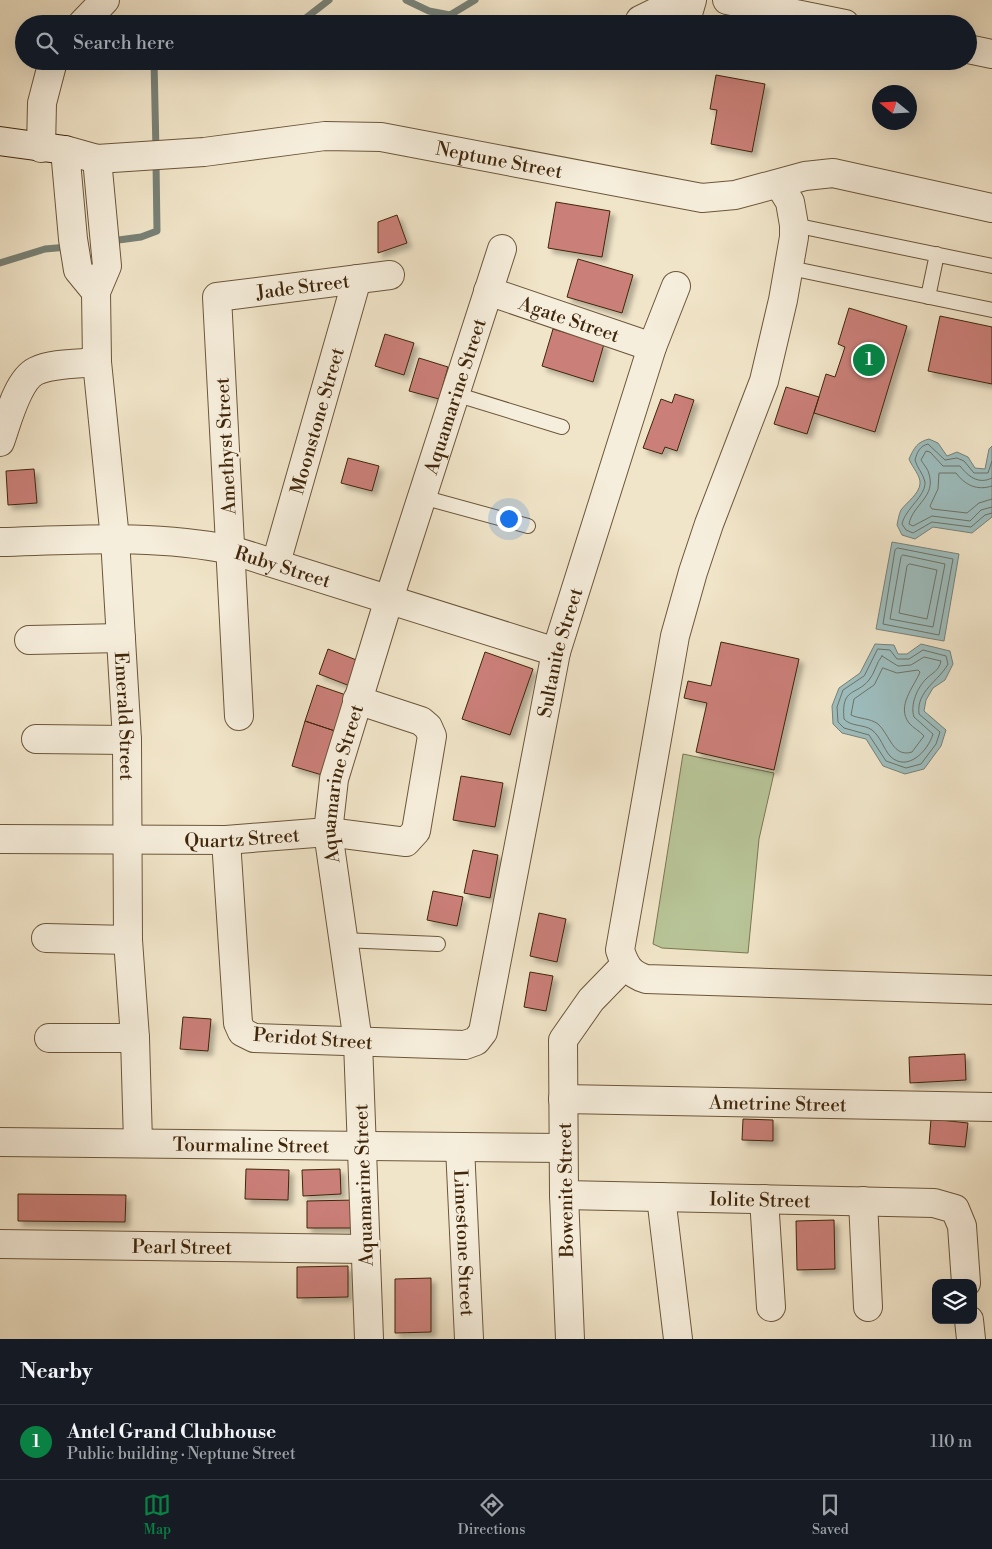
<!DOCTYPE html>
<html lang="en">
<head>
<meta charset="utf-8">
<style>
	body { margin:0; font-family:"Libre Bodoni",serif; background:#242831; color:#f1f3f6 }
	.controls { position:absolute; right:15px; bottom:15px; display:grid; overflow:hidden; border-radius:10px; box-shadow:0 5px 20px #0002 }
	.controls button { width:45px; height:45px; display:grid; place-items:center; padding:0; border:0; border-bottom:1px solid #363941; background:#171b24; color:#f1f3f6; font:25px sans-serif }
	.compass { position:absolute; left:872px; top:85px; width:45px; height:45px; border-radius:50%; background:#171b24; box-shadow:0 5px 20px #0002; rotate:288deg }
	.you { position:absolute; left:508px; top:518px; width:18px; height:18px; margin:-12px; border:4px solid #fff; border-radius:50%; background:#1a73e8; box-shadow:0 0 0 8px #1a73e833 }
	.badge { display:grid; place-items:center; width:32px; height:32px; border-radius:50%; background:#0b8043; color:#fff; font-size:16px; font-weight:700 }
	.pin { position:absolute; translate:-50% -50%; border:2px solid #fff; box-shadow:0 1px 5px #0006 }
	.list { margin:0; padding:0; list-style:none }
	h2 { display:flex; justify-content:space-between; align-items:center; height:65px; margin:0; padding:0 20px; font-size:21px }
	h2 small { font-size:16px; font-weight:400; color:#9ea1a6 }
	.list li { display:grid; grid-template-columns:32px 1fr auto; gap:15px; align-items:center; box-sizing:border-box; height:75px; padding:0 20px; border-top:1px solid #363941 }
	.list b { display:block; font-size:19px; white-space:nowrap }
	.list p { margin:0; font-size:16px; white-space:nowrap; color:#9ea1a6 }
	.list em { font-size:16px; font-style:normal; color:#9ea1a6 }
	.icon { flex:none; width:28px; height:28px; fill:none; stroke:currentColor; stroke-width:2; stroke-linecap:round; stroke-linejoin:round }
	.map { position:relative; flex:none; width:992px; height:1339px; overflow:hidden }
	.search { position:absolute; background:#171b24; box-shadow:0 5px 20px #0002; left:15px; right:15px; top:15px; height:55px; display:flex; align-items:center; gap:12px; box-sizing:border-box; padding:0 18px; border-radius:28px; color:#9ea1a6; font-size:19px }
	.sheet { height:140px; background:#171b24 }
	nav { display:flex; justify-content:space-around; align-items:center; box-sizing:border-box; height:70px; border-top:1px solid #363941; background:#171b24; font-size:14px; color:#9ea1a6 }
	nav a { display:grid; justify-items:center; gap:2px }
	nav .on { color:#0b8043 }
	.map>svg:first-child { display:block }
	.green { fill:#b8c598; stroke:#7c7651 }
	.water { fill:#9dbdbe; stroke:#788176 }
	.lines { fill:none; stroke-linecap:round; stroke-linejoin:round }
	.shore { stroke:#6e7264; stroke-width:1 }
	.stream { stroke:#788176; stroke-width:7 }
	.building { fill:#ca7f78; stroke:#40260a; filter:url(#shadow) }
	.lane-casing { stroke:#6c563a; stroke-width:16 }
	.street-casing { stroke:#6c563a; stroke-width:30 }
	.secondary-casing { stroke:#40260a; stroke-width:30 }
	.lane { stroke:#f6eedc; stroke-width:14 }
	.street { stroke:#f6eedc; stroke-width:28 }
	.secondary { stroke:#f6eedc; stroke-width:28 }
	.labels { text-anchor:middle; stroke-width:5; stroke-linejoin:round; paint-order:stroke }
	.street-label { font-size:19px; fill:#40260a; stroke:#f6eedc }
</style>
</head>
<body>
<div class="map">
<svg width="992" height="1339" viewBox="0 0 992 1339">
	<defs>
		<filter id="shadow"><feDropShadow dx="4.5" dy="4.5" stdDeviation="2.5" flood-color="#0004"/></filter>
	</defs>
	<rect width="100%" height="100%" fill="#f1e5c9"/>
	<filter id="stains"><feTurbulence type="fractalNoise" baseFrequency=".004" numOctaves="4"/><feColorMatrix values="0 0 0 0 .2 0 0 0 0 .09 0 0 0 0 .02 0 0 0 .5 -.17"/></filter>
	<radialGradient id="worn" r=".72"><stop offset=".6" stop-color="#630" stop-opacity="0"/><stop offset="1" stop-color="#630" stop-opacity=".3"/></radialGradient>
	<path class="green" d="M683,754L774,773L759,839L748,953L662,948L653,944Z"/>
	<path class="water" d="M929,439L938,443L947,456L957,452L968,457L975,468L985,469L989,449L992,446V517L972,533L933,527L915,539L902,535L897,525C898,520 899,514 901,510C907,502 919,494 920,484C921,476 912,467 909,459C914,448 917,442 929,439Z
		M892,542L959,554L944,641L876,629Z
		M875,644L894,645L898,654H907L921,644L950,651L953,664L945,680L933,688L926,700L924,711L946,730L941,746L924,769L905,774L883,766L866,739L842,733L833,724L832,706L839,688L860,673Z"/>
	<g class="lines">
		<path class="shore" d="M992,461L988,473H974L964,461L957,458L945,460L928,444C920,446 917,452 915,460C917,468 923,473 925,482C926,496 905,509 902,524L906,530L913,533L932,522L971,527L985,515L992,513
			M992,478C978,485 968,476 960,466H943L930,452L926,451L921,460C924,465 928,469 929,474C936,497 913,504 909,524L913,526L932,516L970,521L981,510L992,507
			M992,486C977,491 965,485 956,473H939L938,489L930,506L932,509L967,513L979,503L992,499
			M898,548L953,559L939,635L883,624L895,550Z
			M903,555L945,564L933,627L890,619L901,557Z
			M910,564L937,570L927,619L899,613L907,566Z
			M878,649L890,650L897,659H909L923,650L946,656L948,664C939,681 916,691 919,714L940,732L936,744L921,764L906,768L886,761L869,735L844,728L838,722L837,707L843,690L864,676Z
			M882,656L898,666L911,665L924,657L941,661C939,671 932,673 926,679C917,688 910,705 914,717L933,734C928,751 907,773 890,756C883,748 881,737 872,730C864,724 851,727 844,719C841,687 856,696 869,680C875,673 876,663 882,656Z
			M883,668L897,673L918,670L920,672C914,687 896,706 909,723C913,728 920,731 924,736L912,752C893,758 890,735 878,724C870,718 859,719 851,715L854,699L874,685Z"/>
		<path class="stream" d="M406,0L429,11L450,15L475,0
			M298,24L329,0
			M154,61L156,151
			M111,241L141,237L157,231L156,162
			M0,263L45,249L68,247"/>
	</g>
	<path class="building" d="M716,75L765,84L752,152L711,144L717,110L710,109Z
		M556,202L610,211L602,257L548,248Z
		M397,215L407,243L378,253V222Z
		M578,259L633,275L622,313L567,297Z
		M849,308L907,326L875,432L814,413L826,374L835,377L845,347L838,344Z
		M940,316L992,327V384L928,371Z
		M553,329L604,344L593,382L542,366Z
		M385,334L414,343L404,375L375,366Z
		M419,358L448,367L439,399L409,391Z
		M786,387L819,397L807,434L774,424Z
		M675,394L694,400L677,451L665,447L662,454L643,448L661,399L672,403Z
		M348,458L379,466L372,491L341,483Z
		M34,469L37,503L8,505L6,471Z
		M721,642L799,659L774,770L696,752L707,703L684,698L688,681L711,686Z
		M328,649L359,661L350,686L319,674Z
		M485,652L533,669L510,735L462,719Z
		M317,685L346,695L335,731L305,721Z
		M305,721L335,731L322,775L292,766Z
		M461,776L503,783L495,827L453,820Z
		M473,850L498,855L490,898L464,893Z
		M433,891L463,897L457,926L427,920Z
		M539,913L566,919L557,962L530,956Z
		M530,972L553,976L546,1011L524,1007Z
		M183,1017L211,1019L208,1051L180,1049Z
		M965,1054L966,1080L910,1083L909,1057Z
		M743,1119L773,1120V1141L742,1140Z
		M931,1119L968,1123L965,1147L929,1144Z
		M246,1169L289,1170L288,1200L245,1199Z
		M340,1169L341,1194L303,1196L302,1170Z
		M18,1194L126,1195L125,1222L18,1221Z
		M356,1200V1228H307V1201Z
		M834,1220L835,1269L797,1270L796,1221Z
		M348,1266V1297L297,1298V1267Z
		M431,1278V1332L395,1333V1279Z"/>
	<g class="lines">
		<defs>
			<path id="lane" d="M794,225L992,266
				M790,268L992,310
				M928,297L937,254
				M455,394L562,427
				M422,497L528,526
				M342,940L438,944"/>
			<g id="street">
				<path d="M727,0L845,24"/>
				<path d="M82,24L105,0"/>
				<path d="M641,24L640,20L681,0"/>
				<path d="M685,24L692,0"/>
				<path d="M968,49L992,54"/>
				<path d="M41,148L42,103L53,61"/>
				<path id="s1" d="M97,159L107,266L96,292L97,362L115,539L127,740L128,940L135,1038L138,1142"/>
				<path d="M779,184L790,202L794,225V237L783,300L764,381L709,524L693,572L675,636L620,950C625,966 630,974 646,979L992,990"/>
				<path id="s2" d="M488,291L652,347"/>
				<path id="s3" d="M96,292L78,270L73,239L65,150L97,159L204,152L325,136L381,137L702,198L735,195L805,176L833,173L992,208"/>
				<path d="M0,442C7,423 17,380 36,371C53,363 78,364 97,362"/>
				<path id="s4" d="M0,542C76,540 156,534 231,550L556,652"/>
				<path id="s5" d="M276,563L357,279"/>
				<path d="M29,640L121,638"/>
				<path id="s6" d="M239,716L217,297L390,275"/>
				<path d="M36,739L127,740"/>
				<path id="s7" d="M0,839L226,840L328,832L406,842L416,831L432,736L428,727L421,721L357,700"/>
				<path id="s8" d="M226,840L238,1023L242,1032L254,1038L465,1045L476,1041L483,1032L556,652L652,347L676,286"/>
				<path d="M46,938L128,940"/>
				<path d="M49,1038H135"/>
				<path id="s9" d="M563,1099L992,1107"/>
				<path id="s10" d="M0,1142L563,1148"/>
				<path id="s11" d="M460,1147L469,1339"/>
				<path id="s12" d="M564,1195L934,1203L955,1209L962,1226L966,1283"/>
				<path d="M661,1197L678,1339"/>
				<path d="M764,1199L771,1307"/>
				<path d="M863,1201L868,1307"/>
				<path id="s13" d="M0,1244L365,1249"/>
				<path d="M969,1320L971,1339"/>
				<path id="s14" d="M369,1339L358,1042L328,832L334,779L389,599L502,249"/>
				<path d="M570,1339L564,1195L563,1040L591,1000L624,966"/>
			</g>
			<path id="secondary" d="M0,141L65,150"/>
		</defs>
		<use href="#lane" class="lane-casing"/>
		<use href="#street" class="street-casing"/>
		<use href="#secondary" class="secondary-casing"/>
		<use href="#lane" class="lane"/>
		<use href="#street" class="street"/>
		<use href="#secondary" class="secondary"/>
	</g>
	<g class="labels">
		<g class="street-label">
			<text dy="7" stroke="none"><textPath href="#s3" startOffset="588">Neptune Street</textPath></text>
			<text dy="7" stroke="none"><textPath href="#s6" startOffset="506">Jade Street</textPath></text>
			<text dy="7" stroke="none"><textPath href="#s2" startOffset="86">Agate Street</textPath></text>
			<text dy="7" stroke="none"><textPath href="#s14" startOffset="964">Aquamarine Street</textPath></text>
			<text dy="7" stroke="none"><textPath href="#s5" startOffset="148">Moonstone Street</textPath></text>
			<text transform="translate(225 446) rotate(-93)" y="7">Amethyst Street</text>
			<text dy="7" stroke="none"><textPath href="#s4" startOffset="286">Ruby Street</textPath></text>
			<text dy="7" stroke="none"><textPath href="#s8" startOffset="828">Sultanite Street</textPath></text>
			<text dy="7" stroke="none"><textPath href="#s1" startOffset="561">Emerald Street</textPath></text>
			<text dy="7" stroke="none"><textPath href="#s14" startOffset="559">Aquamarine Street</textPath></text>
			<text dy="7" stroke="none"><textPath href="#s7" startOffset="242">Quartz Street</textPath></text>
			<text transform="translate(313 1038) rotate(4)" y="7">Peridot Street</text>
			<text dy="7" stroke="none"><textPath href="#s9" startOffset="215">Ametrine Street</textPath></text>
			<text dy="7" stroke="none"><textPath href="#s10" startOffset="251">Tourmaline Street</textPath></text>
			<text transform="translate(363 1185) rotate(-92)" y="7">Aquamarine Street</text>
			<text transform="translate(565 1190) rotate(-91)" y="7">Bowenite Street</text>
			<text dy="7" stroke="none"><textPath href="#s12" startOffset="196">Iolite Street</textPath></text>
			<text dy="7" stroke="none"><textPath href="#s11" startOffset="96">Limestone Street</textPath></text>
			<text dy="7" stroke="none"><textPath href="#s13" startOffset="182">Pearl Street</textPath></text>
		</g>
	</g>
	<rect width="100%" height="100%" filter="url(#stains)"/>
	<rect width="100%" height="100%" fill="url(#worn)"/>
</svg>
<div class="controls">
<button><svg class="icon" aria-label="layers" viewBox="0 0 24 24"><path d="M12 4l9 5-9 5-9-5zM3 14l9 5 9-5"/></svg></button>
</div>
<svg class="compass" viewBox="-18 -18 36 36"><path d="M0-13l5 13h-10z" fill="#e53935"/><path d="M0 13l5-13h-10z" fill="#9ea1a6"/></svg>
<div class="you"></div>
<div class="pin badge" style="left:869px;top:360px">1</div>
<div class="search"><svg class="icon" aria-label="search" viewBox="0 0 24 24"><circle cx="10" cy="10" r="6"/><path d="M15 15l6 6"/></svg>Search here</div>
</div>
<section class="sheet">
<h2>Nearby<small></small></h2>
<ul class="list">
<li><span class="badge">1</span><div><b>Antel Grand Clubhouse</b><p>Public building · Neptune Street</p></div><em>110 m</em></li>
</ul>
</section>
<nav>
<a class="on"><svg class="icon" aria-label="map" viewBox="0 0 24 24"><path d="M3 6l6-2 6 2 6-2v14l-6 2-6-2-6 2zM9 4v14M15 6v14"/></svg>Map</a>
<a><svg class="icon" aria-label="directions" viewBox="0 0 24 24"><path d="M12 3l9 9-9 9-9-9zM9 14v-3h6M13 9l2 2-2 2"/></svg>Directions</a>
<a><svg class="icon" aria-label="saved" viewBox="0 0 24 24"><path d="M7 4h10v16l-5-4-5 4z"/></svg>Saved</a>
</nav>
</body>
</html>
